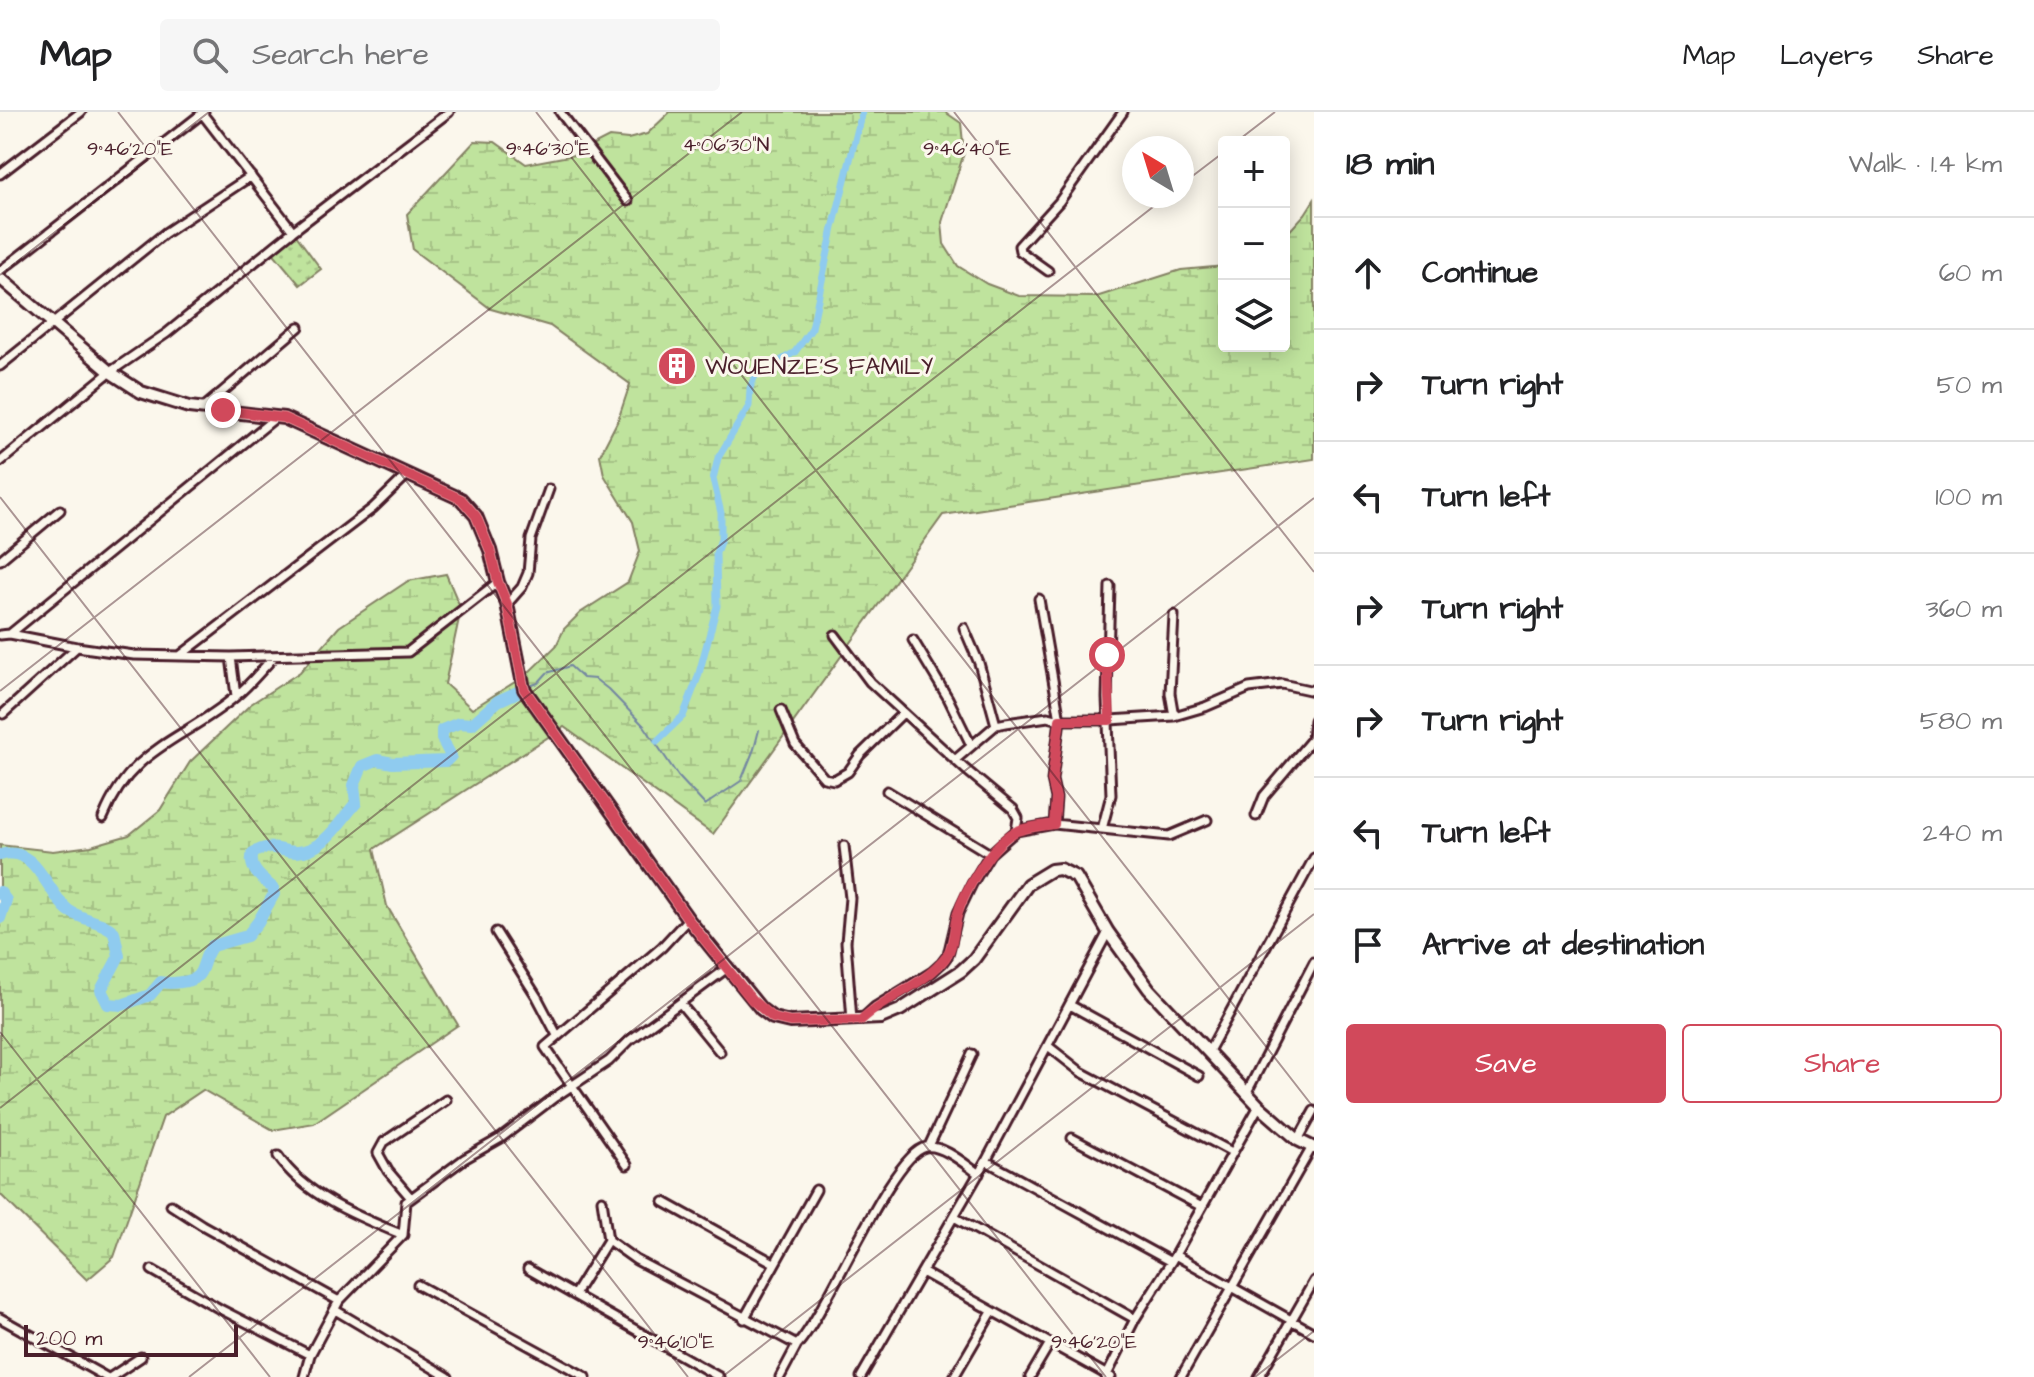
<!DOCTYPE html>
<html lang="en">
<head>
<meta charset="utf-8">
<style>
	body { margin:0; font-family:"Architects Daughter",sans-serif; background:#f6f6f6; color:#202124 }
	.controls { position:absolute; right:24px; top:24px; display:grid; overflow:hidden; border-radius:8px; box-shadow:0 4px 20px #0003 }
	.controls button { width:72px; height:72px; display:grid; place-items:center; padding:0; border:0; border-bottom:2px solid #e0e0e0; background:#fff; color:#202124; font:40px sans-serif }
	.compass { position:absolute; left:1122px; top:24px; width:72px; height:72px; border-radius:50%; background:#fff; box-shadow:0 4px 20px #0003; rotate:322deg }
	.scale { position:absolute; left:24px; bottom:20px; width:214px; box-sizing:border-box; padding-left:8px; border:4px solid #4a1f2b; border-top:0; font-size:22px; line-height:28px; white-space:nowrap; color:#4a1f2b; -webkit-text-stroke:6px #fbf7ec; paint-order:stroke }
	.stop { position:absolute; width:24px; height:24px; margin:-18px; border:6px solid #d1495b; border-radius:50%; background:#fff }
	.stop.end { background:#d1495b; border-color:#fff; box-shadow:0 2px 8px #0008 }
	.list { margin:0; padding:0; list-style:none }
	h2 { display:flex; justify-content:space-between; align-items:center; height:104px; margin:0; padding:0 32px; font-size:34px }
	h2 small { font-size:26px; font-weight:400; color:#757577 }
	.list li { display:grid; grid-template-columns:52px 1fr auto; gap:24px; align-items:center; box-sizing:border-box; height:112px; padding:0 32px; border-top:2px solid #e0e0e0 }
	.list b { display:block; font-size:30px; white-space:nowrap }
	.list em { font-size:26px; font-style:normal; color:#757577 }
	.actions { display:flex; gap:16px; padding:24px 32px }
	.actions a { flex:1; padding:18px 0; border:2px solid #d1495b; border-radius:8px; text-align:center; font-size:28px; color:#d1495b }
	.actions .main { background:#d1495b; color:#fff }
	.icon { flex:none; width:44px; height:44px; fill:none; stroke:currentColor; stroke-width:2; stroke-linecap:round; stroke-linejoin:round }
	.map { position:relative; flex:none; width:1314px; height:1265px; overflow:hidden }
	header { display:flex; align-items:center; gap:48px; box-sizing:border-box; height:112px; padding:0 40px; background:#fff; border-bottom:2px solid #e0e0e0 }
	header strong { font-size:38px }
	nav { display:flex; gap:44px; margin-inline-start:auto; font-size:28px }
	.search { width:560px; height:72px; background:#f6f6f6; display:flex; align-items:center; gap:20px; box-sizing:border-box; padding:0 28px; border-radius:8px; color:#757577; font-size:30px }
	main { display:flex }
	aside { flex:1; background:#fff }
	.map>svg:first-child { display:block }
	.grass { fill:url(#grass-dots); stroke:#848164; stroke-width:2 }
	.wetland { fill:url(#wetland-marsh); stroke:#848164; stroke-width:2 }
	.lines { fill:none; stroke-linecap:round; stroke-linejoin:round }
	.stream { stroke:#7386a1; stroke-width:2 }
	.canal { stroke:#8fcbef; stroke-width:7 }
	.river { stroke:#8fcbef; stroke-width:12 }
	.minor-casing { stroke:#4a1f2b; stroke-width:13 }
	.secondary-casing { stroke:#4a1f2b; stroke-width:16 }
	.minor { stroke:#fbf7ec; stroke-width:7 }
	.secondary { stroke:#fbf7ec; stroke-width:10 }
	.route { stroke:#d1495b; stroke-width:10 }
	.ticks { fill:none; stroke:#4a1f2b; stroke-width:2; stroke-opacity:0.45 }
	.labels { text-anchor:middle; stroke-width:6; stroke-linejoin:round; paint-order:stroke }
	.poi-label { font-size:24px; fill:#4a1f2b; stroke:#fbf7ec; text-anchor:start }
	.ticks-label { font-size:20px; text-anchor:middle; fill:#4a1f2b; stroke:#fbf7ec; stroke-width:6; stroke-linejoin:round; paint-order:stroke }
</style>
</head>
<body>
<header>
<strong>Map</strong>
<div class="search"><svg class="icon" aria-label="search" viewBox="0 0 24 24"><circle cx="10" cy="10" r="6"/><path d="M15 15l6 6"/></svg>Search here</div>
<nav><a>Map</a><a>Layers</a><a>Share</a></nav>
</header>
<main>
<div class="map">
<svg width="1314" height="1265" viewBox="0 0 1314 1265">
	<defs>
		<pattern id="grass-dots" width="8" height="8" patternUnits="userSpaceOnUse" patternTransform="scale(2)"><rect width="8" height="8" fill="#bfe39d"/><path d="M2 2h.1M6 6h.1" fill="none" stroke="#a6c287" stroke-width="1.8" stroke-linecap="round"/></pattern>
		<pattern id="wetland-marsh" width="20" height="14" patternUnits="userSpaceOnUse" patternTransform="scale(2)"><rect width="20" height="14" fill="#bfe39d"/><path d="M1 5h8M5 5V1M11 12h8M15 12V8" fill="none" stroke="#a6c287"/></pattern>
	</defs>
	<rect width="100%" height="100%" fill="#fbf7ec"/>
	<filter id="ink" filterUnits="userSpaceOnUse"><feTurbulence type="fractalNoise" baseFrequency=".0125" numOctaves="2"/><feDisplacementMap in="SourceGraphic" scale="16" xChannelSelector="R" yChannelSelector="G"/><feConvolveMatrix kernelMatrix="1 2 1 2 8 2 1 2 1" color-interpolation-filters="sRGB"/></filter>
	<g filter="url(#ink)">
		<path class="grass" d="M293,119L321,157L300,173L270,137Z"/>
		<path class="wetland" d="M670,0H945L961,11L964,41L942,110L944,132L958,154L987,172L1019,184L1096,185L1181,158L1224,154V234H1284V125L1305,102L1314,88V347L943,403L713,722L564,615L374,737L387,794L458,913L314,1011L273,1018L203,978L163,1005L114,1145L87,1168L0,1082V733L53,739L91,734L129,723L160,698L190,650L251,592L300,560L339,515L408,469L446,462L461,497L445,572L472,597L526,563L556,534L564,517L580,501L628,470L640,439L633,410L604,363L600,343L618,308L630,272L550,214L491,197L413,138L407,102L475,29L495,30L526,52L574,43L609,25L628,27L647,22Z"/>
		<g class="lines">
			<path class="stream" d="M527,575L538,571L547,561L570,554L583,566L595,567L608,577L645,615L678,664L705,693L741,669L754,637L759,618"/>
			<path class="canal" d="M657,629L683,604L698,565L717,494L716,441L721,427V401L713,367L718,346L749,294L750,276L755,264L795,240L812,216L833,116L862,0"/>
			<path class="river" d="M0,743C37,732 47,782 68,798C83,809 101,808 114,820L119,844L101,878L108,892L122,893L150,883L161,870C169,872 173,871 181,870C208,868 199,850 212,834L247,824L258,810L274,782V777C263,767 247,757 253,741C272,730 276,739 295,740C323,741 340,709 356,691L354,673L362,654L377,648L393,651L446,649L451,644L442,627V618L459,611L472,612L498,589L524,577
				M0,780L6,788L0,806"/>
			<defs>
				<path id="minor" d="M201,0L293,119
					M560,0L628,89
					M0,62L81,0
					M0,159L204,0
					M1048,159L1020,139L1019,134L1059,90L1123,0
					M0,254L165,121L251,64
					M202,297L299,215
					M0,350L110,260L167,221L293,119L449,0
					M0,448L60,398
					M1039,487L1060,608L1052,668L1056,686L1054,712
					M507,492L522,475L528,461L531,427L549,377
					M1174,503L1170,581L1174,604
					M964,516L979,551L996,613
					M10,522L275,306
					M0,523L10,522L77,535L134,543L231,545L408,540L498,470
					M835,523L870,570L965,657L1013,697L1018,706L1016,719
					M913,528L948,586L971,633
					M181,543L373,396L407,363
					M231,545L236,584
					M781,598L795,632L824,666L834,668L848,660L860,643L903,601
					M3,602L77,535
					M955,648L996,613L1006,611L1048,605L1060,608H1110L1174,604L1205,595L1249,576L1282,572L1314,579
					M887,679L990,742
					M1256,704L1264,684L1312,627L1314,608
					M103,706C132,634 183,629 236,584C250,573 262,557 275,544
					M1102,717L1111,683L1107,586L1110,474
					M844,734L850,786L846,830L852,908
					M496,820L537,885L557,923
					M680,891L720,940
					M1070,893L1199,964
					M863,906L875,895L932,860L942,851L948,843L958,801L972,772L990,742L1016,719L1054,712L1169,724L1207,708
					M1048,934L1081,960L1232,1040
					M1209,939L1314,746
					M1246,982L1314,850
					M1072,1026L1202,1095
					M1298,1028L1314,999
					M929,1034L972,942
					M278,1044C305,1084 359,1105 403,1123
					M986,1049L1171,1150
					M627,1053L545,935L662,835L688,807
					M411,1086L388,1059L378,1041L384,1030L446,988
					M602,1088L608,1128L636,1148L797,1233C828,1200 891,1042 926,1035C942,1032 966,1053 979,1062
					M664,1090L774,1151
					M171,1093L202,1113L339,1189
					M954,1105L1135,1207
					M1175,1143L1314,1221
					M528,1157L719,1265
					M152,1158L220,1197L310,1243
					M922,1160L1111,1265
					M418,1173L586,1265
					M574,1183L608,1128
					M335,1198L448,1265
					M0,1206L106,1265
					M744,1207L816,1078
					M111,1265L141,1245
					M304,1265L310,1243L339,1189L403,1123L406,1090L464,1047L501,1026L555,985L609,949L630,928L726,857
					M780,1265L797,1233
					M861,1265L986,1049L1108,820
					M954,1265L992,1200
					M1030,1265L1050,1231
					M1106,1265L1135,1207L1171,1150L1259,994
					M1181,1265L1312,1035
					M1259,1265L1314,1169"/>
				<path id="secondary" d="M0,166L110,260L141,280L189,295L284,306L461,387L476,404L490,438L498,470L507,492L524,577L688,807L761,897L773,906L790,910L881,906L900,898L961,859L974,847L1028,772L1051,758L1060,757L1076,765L1108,820L1149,877L1259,994L1298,1028L1314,1036"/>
			</defs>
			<use href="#minor" class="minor-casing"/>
			<use href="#secondary" class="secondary-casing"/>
			<use href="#minor" class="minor"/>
			<use href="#secondary" class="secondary"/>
		</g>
	</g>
	<g class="lines" filter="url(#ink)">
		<path class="route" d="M223,298L284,306L461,387L476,404L490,438L498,470L507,492L524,577L688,807L752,888L773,906L790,910L861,908C885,885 920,875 942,850C954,838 953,820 957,804C964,779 993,729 1017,719C1028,715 1042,714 1054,712L1056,686L1052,668L1060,608H1110L1107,543"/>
	</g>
	<path class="ticks" d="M118,0L1106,1265M536,0L1314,996M954,0L1314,460M1236,30L1275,0M1182,72L1224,40M0,163L209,0M0,385L688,1265M0,579L742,0M0,920L270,1265M0,996L1167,84M189,1265L1314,386M722,1265L1314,802M1255,1265L1314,1219"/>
	<defs>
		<symbol id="building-disc" viewBox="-11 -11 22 22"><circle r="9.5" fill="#d1495b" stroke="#fbf7ec"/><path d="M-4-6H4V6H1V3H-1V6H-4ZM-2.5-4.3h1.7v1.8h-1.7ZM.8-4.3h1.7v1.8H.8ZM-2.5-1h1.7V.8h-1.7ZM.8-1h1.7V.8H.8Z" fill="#fff"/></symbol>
	</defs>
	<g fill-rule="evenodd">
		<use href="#building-disc" x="655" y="232" width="44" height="44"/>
	</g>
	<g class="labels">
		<g class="poi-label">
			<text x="705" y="262">WOUENZE'S FAMILY</text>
		</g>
	</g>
	<g class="ticks-label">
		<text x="726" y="39">4°06'30"N</text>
		<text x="130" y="43">9°46'20"E</text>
		<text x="548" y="43">9°46'30"E</text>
		<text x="967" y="43">9°46'40"E</text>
		<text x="676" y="1236">9°46'10"E</text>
		<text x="1094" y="1236">9°46'20"E</text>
	</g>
</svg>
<div class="controls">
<button>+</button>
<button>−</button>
<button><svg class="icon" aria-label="layers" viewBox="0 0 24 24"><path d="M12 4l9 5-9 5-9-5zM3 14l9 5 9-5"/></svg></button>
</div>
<svg class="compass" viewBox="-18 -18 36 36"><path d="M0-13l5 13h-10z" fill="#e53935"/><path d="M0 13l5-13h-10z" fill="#757577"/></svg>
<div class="scale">200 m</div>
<div class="stop" style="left:1107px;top:543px"></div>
<div class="stop end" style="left:223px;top:298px"></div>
</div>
<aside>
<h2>18 min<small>Walk · 1.4 km</small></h2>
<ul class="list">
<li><svg class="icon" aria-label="ahead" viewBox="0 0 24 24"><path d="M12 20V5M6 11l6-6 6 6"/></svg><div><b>Continue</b></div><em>60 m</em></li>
<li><svg class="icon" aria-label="right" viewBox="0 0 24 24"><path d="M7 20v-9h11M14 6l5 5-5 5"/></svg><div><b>Turn right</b></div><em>50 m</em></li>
<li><svg class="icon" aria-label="left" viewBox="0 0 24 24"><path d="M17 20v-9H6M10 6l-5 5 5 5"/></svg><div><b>Turn left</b></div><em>100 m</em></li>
<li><svg class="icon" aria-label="right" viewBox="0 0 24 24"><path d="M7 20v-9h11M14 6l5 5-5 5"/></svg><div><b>Turn right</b></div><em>360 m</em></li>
<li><svg class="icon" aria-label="right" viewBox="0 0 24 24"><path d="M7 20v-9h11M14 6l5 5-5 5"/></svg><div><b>Turn right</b></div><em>580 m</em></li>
<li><svg class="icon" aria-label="left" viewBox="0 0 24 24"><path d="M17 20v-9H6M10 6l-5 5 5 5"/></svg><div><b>Turn left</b></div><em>240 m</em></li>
<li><svg class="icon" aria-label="arrive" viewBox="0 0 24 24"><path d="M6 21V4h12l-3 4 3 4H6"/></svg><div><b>Arrive at destination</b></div></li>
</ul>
<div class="actions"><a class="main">Save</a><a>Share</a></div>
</aside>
</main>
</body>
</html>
